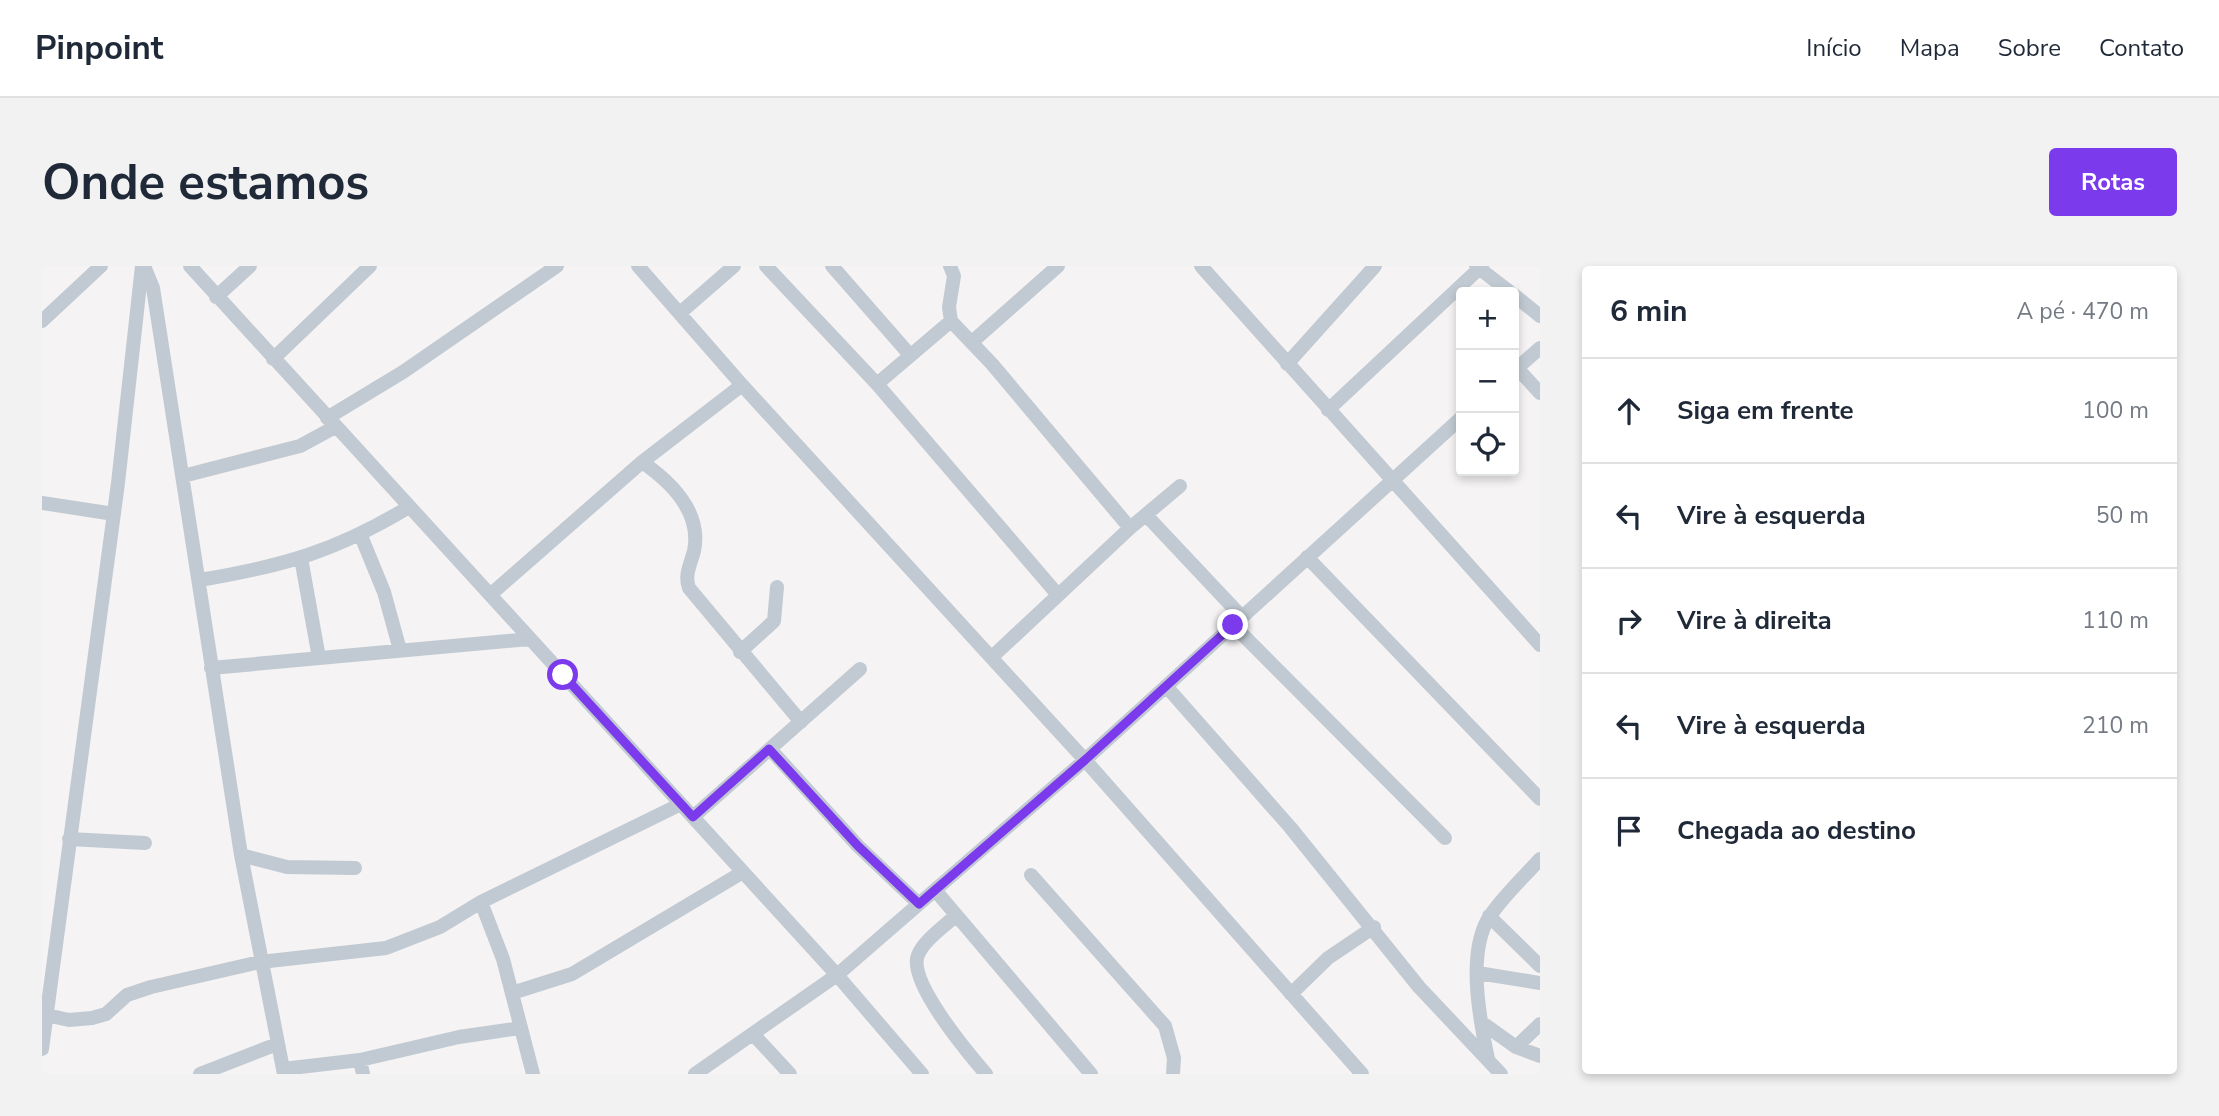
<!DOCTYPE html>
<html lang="pt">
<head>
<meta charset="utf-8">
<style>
	body { margin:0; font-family:"Nunito Sans",sans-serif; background:#f2f2f3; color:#1f2937 }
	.controls { position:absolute; right:21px; top:21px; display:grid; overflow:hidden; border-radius:7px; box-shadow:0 4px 10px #0003 }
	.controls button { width:63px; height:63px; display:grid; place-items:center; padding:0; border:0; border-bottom:2px solid #e0e1e3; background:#fff; color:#1f2937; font:35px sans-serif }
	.stop { position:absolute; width:21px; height:21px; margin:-16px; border:5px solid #7c3aed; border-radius:50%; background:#fff }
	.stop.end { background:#7c3aed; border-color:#fff; box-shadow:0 2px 7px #0008 }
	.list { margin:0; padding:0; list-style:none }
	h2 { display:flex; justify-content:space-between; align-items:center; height:91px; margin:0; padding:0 28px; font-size:30px }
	h2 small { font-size:23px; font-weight:400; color:#747a83 }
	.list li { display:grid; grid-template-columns:46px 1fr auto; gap:21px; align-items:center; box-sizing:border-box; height:105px; padding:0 28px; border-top:2px solid #e0e1e3 }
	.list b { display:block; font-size:26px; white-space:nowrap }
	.list em { font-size:23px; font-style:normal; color:#747a83 }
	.icon { flex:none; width:38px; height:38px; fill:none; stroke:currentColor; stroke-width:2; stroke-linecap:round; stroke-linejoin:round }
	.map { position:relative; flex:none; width:1498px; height:808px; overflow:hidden; border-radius:7px }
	header { display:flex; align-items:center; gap:42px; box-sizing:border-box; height:98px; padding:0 35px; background:#fff; border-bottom:2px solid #e0e1e3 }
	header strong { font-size:33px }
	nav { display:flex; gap:38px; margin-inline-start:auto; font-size:24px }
	.intro { display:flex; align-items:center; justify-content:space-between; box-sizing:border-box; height:168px; padding:0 42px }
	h1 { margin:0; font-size:49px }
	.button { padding:18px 32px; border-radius:7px; background:#7c3aed; color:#fff; font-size:24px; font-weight:700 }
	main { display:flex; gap:42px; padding:0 42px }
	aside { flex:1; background:#fff; border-radius:7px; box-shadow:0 4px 10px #0003 }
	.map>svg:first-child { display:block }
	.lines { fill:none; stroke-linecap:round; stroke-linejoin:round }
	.minor { stroke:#c1cad2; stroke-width:14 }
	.route { stroke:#7c3aed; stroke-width:9 }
</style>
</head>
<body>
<header>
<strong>Pinpoint</strong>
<nav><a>Início</a><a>Mapa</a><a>Sobre</a><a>Contato</a></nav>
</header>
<div class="intro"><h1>Onde estamos</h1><a class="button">Rotas</a></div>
<main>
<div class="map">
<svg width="1498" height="808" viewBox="0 0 1498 808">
	<rect width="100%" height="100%" fill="#f5f3f3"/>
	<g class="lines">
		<path class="minor" d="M102,0L111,22L199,589L242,808
			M148,0L795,709L880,808
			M596,0L700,119L1043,494L1320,808
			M724,0L835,118L1016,329
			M790,0L868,89
			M908,0L912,10L907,41L909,55L950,98L1088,262
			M1159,0L1498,379
			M1434,0L1468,26
			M1472,29L1498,50
			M174,31L208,0
			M638,47L692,0
			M0,55L59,0
			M930,76L1016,0
			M231,93L328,0
			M1245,98L1333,0
			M1475,102L1498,127
			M1472,105L1498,82
			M835,118L909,55
			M1286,144L1440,0
			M285,152L361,106L515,0
			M600,196C629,216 660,246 652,285C649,297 642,309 647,322L759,456
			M141,210L258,180L293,161
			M0,237L72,248
			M1104,249L1200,351
			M319,270L342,326L358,384
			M1265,291L1498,533
			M259,292L277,392
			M158,314C242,300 294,285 367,241
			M448,329L600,196L700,119
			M1191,359L1403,572
			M698,386L732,355L735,321
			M950,391L1088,262L1138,220
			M169,402L488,373
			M1124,420L1248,561L1377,721L1459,808
			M728,483L816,580L877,638
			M651,551L818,403
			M27,573L103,577
			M199,589L245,601L313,602
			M989,609L1123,760L1132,792L1131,808
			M893,624L1049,808
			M439,636L461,693L491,808
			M913,650C902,661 882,674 876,689C865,715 926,787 944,808
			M1447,650L1498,700
			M1436,707L1498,717
			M470,727L530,708L701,606
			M1249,728L1286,692L1332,661
			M0,748L27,754L50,752L64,748L85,729L109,721L218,696L344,682L398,661L439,636L639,538
			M1439,756L1474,781L1498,790
			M711,768L748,808
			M1474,781L1498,758
			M0,783L76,217L100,0
			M1446,793C1438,755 1424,685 1448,650C1462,629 1482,611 1498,593
			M241,803L318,794
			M158,808L235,778
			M321,808L318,794L417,771L478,762
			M653,808L795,709L1043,494L1419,152"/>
	</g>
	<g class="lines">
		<path class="route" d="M521,409L651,551L727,483L816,580L877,638L1043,494L1191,359"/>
	</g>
</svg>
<div class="controls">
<button>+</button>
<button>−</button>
<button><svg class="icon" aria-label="locate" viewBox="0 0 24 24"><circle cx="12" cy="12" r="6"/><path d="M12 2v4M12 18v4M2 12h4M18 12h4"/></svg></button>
</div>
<div class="stop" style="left:521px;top:409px"></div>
<div class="stop end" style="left:1191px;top:359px"></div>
</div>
<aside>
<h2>6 min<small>A pé · 470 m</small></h2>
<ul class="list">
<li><svg class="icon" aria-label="ahead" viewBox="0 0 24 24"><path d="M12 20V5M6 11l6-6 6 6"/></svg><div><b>Siga em frente</b></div><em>100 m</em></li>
<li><svg class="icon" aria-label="left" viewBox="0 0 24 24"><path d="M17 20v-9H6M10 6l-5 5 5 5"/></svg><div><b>Vire à esquerda</b></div><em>50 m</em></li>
<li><svg class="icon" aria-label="right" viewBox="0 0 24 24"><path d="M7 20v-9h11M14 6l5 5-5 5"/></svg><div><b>Vire à direita</b></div><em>110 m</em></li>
<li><svg class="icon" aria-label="left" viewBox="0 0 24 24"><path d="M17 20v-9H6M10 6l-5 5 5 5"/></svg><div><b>Vire à esquerda</b></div><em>210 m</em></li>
<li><svg class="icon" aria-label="arrive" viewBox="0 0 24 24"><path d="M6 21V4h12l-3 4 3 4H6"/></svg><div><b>Chegada ao destino</b></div></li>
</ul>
</aside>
</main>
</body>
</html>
